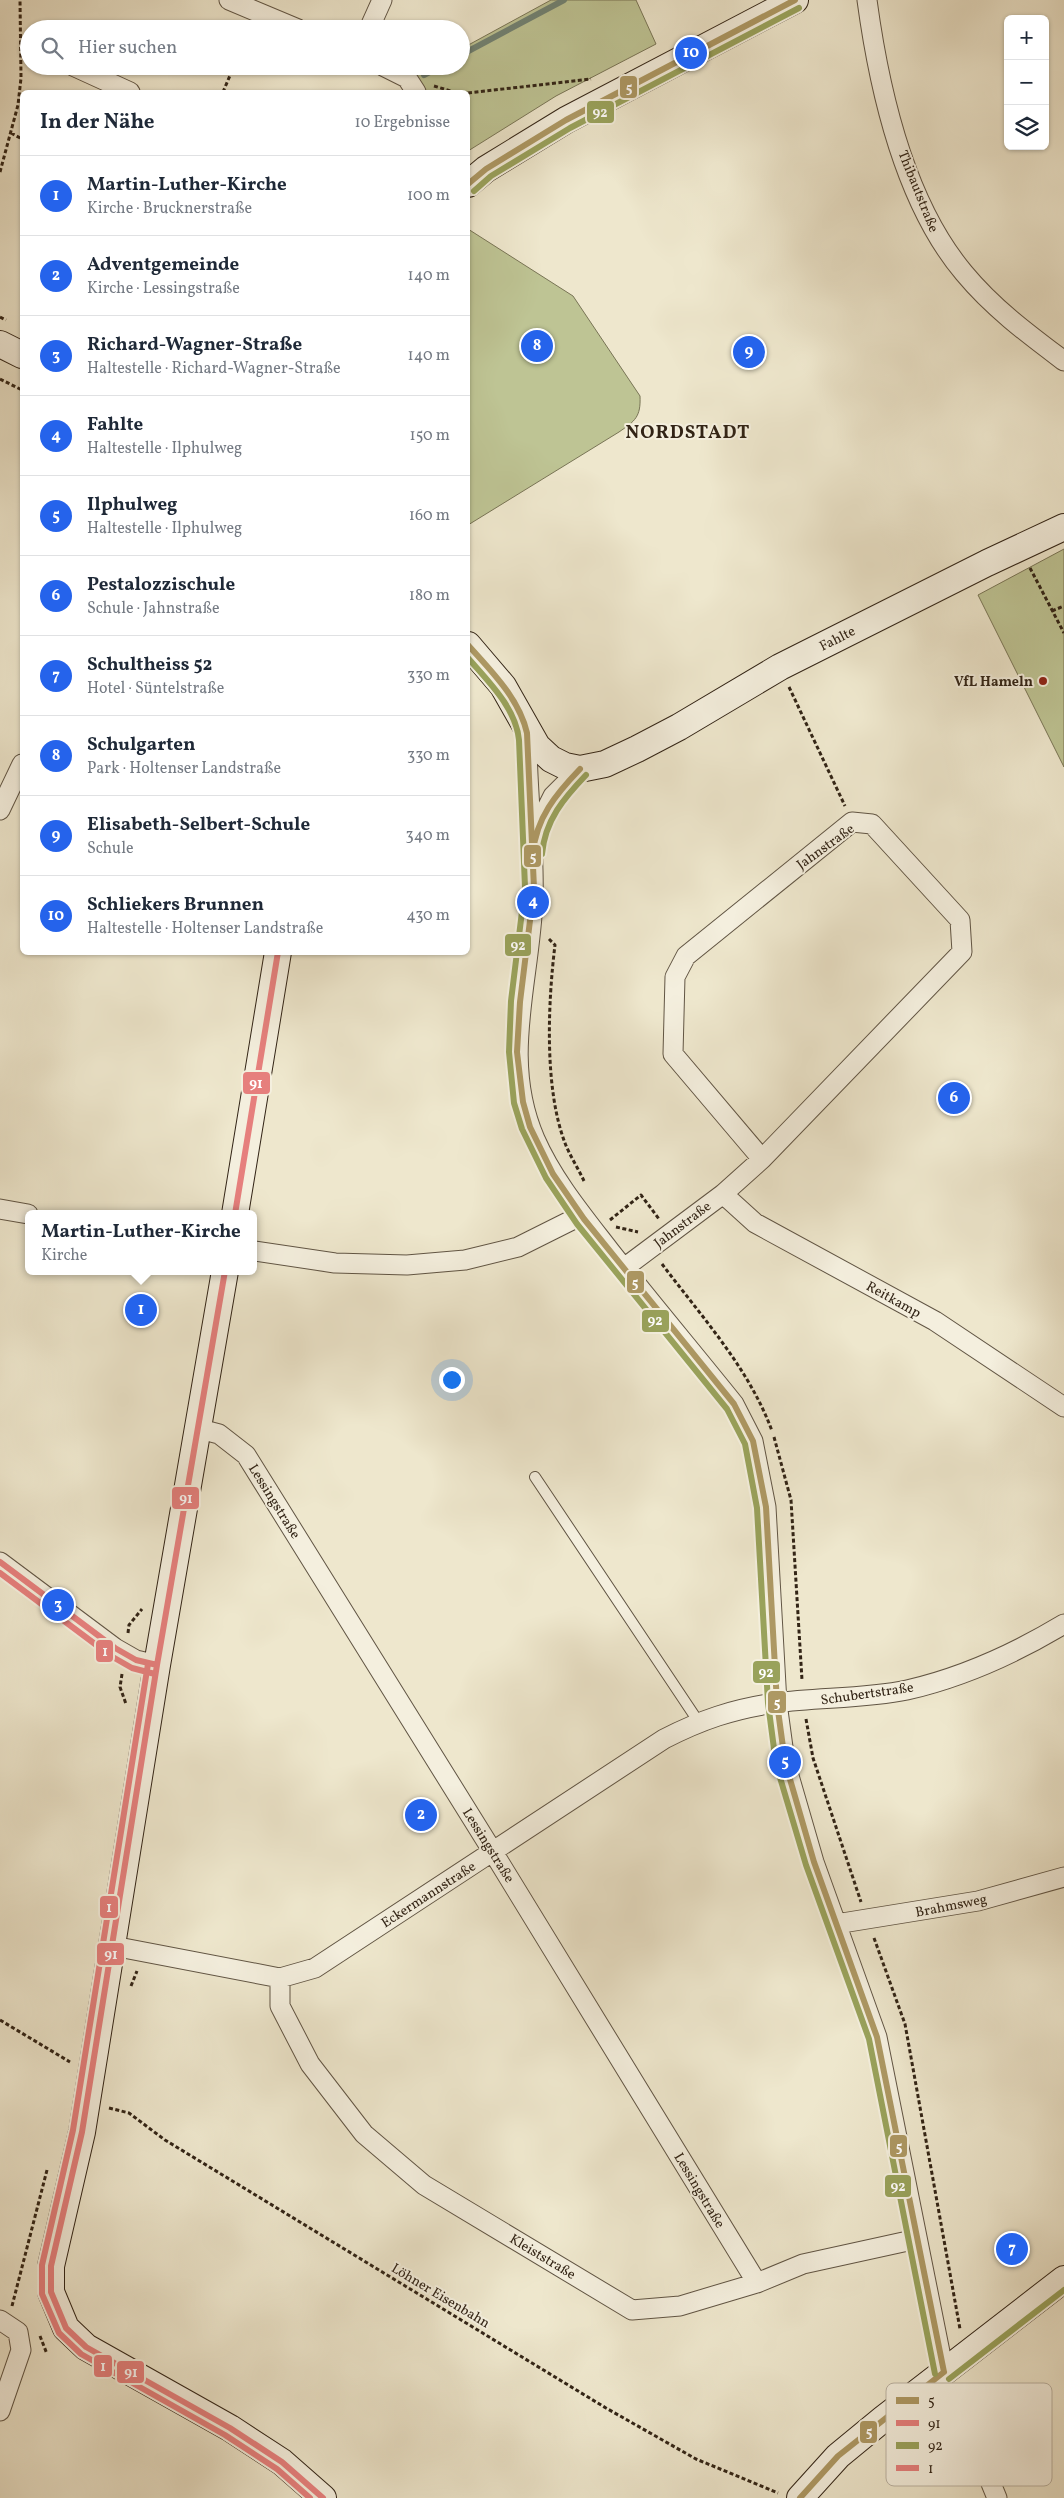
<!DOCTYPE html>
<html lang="de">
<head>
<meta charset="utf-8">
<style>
	body { margin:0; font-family:Vollkorn,serif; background:#f6f6f7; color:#1f2937 }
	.controls { position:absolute; right:15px; top:15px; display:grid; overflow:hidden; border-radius:8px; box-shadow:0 1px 4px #0004 }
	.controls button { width:45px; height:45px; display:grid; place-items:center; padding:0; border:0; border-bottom:1px solid #e0e1e3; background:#fff; color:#1f2937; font:25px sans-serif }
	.you { position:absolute; left:451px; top:1379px; width:18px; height:18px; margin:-12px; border:4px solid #fff; border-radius:50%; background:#1a73e8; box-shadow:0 0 0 8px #1a73e833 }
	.badge { display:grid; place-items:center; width:32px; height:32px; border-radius:50%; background:#2563eb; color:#fff; font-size:16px; font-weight:700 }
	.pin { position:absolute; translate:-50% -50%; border:2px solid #fff; box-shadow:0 1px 5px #0006 }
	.popup { position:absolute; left:25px; top:1210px; width:232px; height:65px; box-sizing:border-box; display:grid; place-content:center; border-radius:8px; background:#fff; filter:drop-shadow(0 1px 4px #0005); font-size:16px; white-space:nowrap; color:#747a83 }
	.popup b { font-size:19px; color:#1f2937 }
	.popup::after { content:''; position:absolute; left:50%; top:100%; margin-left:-10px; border:10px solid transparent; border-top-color:#fff }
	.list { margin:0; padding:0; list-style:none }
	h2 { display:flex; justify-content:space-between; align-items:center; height:65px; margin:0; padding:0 20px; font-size:21px }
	h2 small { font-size:16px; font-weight:400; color:#747a83 }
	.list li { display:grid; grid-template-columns:32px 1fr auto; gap:15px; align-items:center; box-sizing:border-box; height:80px; padding:0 20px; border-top:1px solid #e0e1e3 }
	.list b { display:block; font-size:19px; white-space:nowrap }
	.list p { margin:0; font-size:16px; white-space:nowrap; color:#747a83 }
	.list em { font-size:16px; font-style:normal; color:#747a83 }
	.icon { flex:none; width:28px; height:28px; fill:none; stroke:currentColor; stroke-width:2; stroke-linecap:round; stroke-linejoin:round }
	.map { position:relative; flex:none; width:1064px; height:2498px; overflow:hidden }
	.search { position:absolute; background:#fff; box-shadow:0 1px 4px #0004; left:20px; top:20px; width:450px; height:55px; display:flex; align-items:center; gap:12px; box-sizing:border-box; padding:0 18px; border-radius:28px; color:#747a83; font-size:19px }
	.panel { position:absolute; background:#fff; box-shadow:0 1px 4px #0004; left:20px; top:90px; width:450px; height:865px; border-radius:8px }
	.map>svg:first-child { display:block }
	.green { fill:#bec494; stroke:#787455 }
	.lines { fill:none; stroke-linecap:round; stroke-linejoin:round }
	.stream { stroke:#718273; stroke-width:6 }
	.lane-casing { stroke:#615544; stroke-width:12 }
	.street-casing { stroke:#615544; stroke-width:21 }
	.secondary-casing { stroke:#322416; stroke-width:28 }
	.path { stroke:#322416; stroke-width:3; stroke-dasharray:4 2.5; stroke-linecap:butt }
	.lane { stroke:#f4efde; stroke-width:10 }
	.street { stroke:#f4efde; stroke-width:19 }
	.secondary { stroke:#f4efde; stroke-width:26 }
	.bus-1-casing { stroke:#f4efde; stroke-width:10 }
	.bus-2-casing { stroke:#f4efde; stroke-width:10 }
	.bus-3-casing { stroke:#f4efde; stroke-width:10 }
	.bus-4-casing { stroke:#f4efde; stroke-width:10 }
	.bus-1 { stroke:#ad9863; stroke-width:6 }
	.bus-2 { stroke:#e67f7d; stroke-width:6 }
	.bus-3 { stroke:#99a25b; stroke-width:6 }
	.bus-4 { stroke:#e67f7d; stroke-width:6 }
	.poi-dot { fill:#8f2418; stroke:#f4efde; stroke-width:2 }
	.labels { text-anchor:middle; stroke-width:4; stroke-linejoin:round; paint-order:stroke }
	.street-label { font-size:14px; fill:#322416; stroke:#f4efde }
	.poi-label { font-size:14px; font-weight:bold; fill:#322416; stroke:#f4efde; text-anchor:end }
	.district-label { font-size:19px; font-weight:bold; letter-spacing:1px; fill:#322416; stroke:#f4efde }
	.key { fill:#f4efde; stroke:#bab2a2; stroke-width:1 }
	.key-label { font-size:14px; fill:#322416 }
	.line-badge { stroke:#f4efde; stroke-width:2 }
	.badge-label { font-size:14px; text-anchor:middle; font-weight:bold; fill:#fff }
</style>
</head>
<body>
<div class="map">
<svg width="1064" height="2498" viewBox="0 0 1064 2498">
	<rect width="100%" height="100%" fill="#eee7cd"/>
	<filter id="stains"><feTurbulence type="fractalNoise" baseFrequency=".004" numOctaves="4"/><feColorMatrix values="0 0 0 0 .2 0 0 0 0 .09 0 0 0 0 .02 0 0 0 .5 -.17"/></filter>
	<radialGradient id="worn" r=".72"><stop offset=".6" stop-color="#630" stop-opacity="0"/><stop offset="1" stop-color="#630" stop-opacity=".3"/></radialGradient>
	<path class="green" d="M551,0H636L656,44L556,96L468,151V92H416L407,78L429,66H461V49Z
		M468,229L573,296L640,396C641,417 635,421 619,432L468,525Z
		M1064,549V767L978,595Z"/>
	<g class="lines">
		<path class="stream" d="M461,55L564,0
			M424,75L441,66"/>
		<defs>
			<path id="lane" d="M535,1477L698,1721"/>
			<path id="street" d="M229,0L298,29
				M867,0C879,89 905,203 964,273C993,308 1028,334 1064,361
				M369,29L382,0
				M73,66L130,92
				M383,66L407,78L416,92
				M527,731C526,787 535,843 533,900C530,982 500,1059 535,1139C553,1180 583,1216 610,1251C651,1303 693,1353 734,1404L753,1441L766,1507L777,1703L785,1762L814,1862L877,2037L944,2372
				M0,810L22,764
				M533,836L553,796L580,769
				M723,1194L755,1223L935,1321L1064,1407
				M0,1209L28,1214
				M254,1251L335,1263L407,1265L465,1260L518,1247L582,1215
				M624,1268L723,1194L762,1159L962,952L960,920L872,824L852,822L686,956L675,977L673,1054L762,1159
				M200,1429L219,1434L246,1455L493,1852L757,2283
				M0,1562L115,1648L136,1660L157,1665
				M836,1924L978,1901L1064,1877
				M113,1946L280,1978L315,1968L664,1739C701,1720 733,1709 775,1703C819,1697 864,1699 907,1690C964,1677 1014,1654 1064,1624
				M280,1978V2006L310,2064L364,2134L424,2185L632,2310L680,2306L757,2283L803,2264L917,2239
				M0,2320L18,2332L21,2350L0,2411
				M928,2384L972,2437L997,2498"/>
			<path id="secondary" d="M468,184L486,169L566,120L795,0
				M0,344L22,355
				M468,645L503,686L537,746L551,759L565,766L580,769L605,764L637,749L679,727L780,667L987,563L1064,527
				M235,1214L278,952
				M225,1271L157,1665L82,2132L51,2266V2292L66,2328L86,2347L230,2428L282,2462L323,2498
				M800,2498L838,2456L883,2419L1064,2279"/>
		</defs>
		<use href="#lane" class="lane-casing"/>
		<use href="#street" class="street-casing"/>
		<use href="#secondary" class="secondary-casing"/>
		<path class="path" d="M21,44L29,47
			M434,86L454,92
			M223,92L234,66
			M468,93L591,79
			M11,133L22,139
			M0,172L18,105L21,78L20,0
			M0,317L6,320
			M0,379L22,390
			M1030,568L1064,633
			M1052,611L1064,606
			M789,687L845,806
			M549,939L555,945C548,1002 544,1088 565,1143C570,1156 578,1168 584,1181
			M610,1220L641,1195L659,1219
			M616,1227L638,1232
			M662,1264C701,1316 749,1368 772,1431
			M774,1437L791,1500L802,1680
			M128,1633L129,1625L142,1609
			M122,1674L120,1687L126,1704
			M806,1719L813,1758L861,1902
			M874,1938L905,2024L960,2329
			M131,1986L137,1971
			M0,2020L70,2062
			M109,2108L129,2113L165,2140L606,2408L696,2459L778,2493
			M12,2306L47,2170
			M40,2336L47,2354"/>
		<use href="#lane" class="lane"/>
		<use href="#street" class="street"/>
		<use href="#secondary" class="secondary"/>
		<defs>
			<path id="bus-1" d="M468,184L486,169L566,120L795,0
				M468,645C491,671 519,698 527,733L534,888L520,1002L517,1052L523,1102L530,1127L553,1174L584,1219L734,1404L753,1441L766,1507L777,1703L785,1762L814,1862L877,2037L944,2372
				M533,853C536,818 556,794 580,769
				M800,2498L838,2456L944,2372"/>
			<path id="bus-2" d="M235,1214L278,952
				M225,1271L157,1665L82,2132L51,2266V2292L66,2328L86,2347L230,2428L282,2462L323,2498
				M0,1562L115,1648L136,1660L157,1665"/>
			<path id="bus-3" d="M474,191L491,176L570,128L799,8
				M468,658C488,681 516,708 519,740L525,887L511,1001L509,1052L514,1103L522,1129L546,1178L577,1224L727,1409L745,1444L757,1508L768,1703L776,1764L806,1865L869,2039L935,2374
				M542,854C545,820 564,798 586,775
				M949,2379L1064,2290"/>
			<path id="bus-4" d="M0,1573L111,1656L132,1668L155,1674
				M148,1664L73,2130L42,2265V2294L59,2333L81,2354L225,2435L277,2469L310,2498"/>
		</defs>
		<use href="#bus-1" class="bus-1-casing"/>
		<use href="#bus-2" class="bus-2-casing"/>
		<use href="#bus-3" class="bus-3-casing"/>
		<use href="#bus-4" class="bus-4-casing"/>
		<use href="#bus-1" class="bus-1"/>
		<use href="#bus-2" class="bus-2"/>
		<use href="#bus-3" class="bus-3"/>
		<use href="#bus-4" class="bus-4"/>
	</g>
	<circle class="poi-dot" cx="1043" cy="681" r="5"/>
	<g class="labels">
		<g class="street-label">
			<text transform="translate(919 191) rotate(68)" y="5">Thibautstraße</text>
			<text transform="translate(837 638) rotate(-27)" y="5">Fahlte</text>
			<text transform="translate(825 846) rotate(-36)" y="5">Jahnstraße</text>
			<text transform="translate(682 1224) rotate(-37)" y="5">Jahnstraße</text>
			<text transform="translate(894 1299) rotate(29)" y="5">Reitkamp</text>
			<text transform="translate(275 1501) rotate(58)" y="5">Lessingstraße</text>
			<text transform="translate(867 1693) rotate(-8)" y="5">Schubertstraße</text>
			<text transform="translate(489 1845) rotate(58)" y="5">Lessingstraße</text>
			<text transform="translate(428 1894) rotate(-33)" y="5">Eckermannstraße</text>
			<text transform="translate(951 1905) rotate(-11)" y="5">Brahmsweg</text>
			<text transform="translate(700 2190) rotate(59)" y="5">Lessingstraße</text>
			<text transform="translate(543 2256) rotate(31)" y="5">Kleiststraße</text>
			<text transform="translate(441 2295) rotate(31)" y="5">Löhner Eisenbahn</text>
		</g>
		<g class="poi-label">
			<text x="1033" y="686">VfL Hameln</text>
		</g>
		<g class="district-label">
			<text x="688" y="438">NORDSTADT</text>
		</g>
	</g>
	<rect x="886" y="2383" width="166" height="103" rx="8" class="key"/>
	<rect x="896" y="2397" width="23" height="7" fill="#ad9863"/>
	<rect x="896" y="2420" width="23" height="6" fill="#e67f7d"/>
	<rect x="896" y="2442" width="23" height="7" fill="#99a25b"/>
	<rect x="896" y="2465" width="23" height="6" fill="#e67f7d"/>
	<g class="key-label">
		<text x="928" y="2405">5</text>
		<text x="928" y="2428">91</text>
		<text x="928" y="2450">92</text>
		<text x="928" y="2473">1</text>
	</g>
	<g class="line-badge">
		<rect x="619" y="75" width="19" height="24" rx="5" fill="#ad9863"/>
		<rect x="586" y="100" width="29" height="24" rx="5" fill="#99a25b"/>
		<rect x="523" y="844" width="19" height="24" rx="5" fill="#ad9863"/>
		<rect x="504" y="933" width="28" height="24" rx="5" fill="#99a25b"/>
		<rect x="242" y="1071" width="29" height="24" rx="5" fill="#e67f7d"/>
		<rect x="626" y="1270" width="19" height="24" rx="5" fill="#ad9863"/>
		<rect x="641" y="1309" width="29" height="24" rx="5" fill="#99a25b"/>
		<rect x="171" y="1486" width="29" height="24" rx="5" fill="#e67f7d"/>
		<rect x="95" y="1639" width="19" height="24" rx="5" fill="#e67f7d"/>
		<rect x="752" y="1660" width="29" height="24" rx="5" fill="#99a25b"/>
		<rect x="767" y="1690" width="20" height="24" rx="5" fill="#ad9863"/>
		<rect x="99" y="1895" width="20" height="24" rx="5" fill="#e67f7d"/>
		<rect x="96" y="1942" width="29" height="24" rx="5" fill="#e67f7d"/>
		<rect x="889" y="2134" width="19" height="24" rx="5" fill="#ad9863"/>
		<rect x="884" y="2174" width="28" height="24" rx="5" fill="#99a25b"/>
		<rect x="93" y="2354" width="20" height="24" rx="5" fill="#e67f7d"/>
		<rect x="116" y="2360" width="29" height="24" rx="5" fill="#e67f7d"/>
		<rect x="859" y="2420" width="19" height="24" rx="5" fill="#ad9863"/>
	</g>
	<g class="badge-label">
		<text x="629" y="92">5</text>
		<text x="600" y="117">92</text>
		<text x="533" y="861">5</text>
		<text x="518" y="950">92</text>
		<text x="256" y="1088">91</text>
		<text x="635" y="1287">5</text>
		<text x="655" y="1325">92</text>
		<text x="186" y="1503">91</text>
		<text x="105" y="1656">1</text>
		<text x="766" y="1677">92</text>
		<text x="777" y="1707">5</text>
		<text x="109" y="1912">1</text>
		<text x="111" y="1959">91</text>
		<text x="899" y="2151">5</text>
		<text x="898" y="2191">92</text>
		<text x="103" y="2371">1</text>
		<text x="131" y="2377">91</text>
		<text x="869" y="2436">5</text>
	</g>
	<rect width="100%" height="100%" filter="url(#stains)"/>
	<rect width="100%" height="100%" fill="url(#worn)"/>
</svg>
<div class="controls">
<button>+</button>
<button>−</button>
<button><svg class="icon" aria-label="layers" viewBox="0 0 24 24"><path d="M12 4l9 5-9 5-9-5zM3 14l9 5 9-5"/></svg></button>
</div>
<div class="you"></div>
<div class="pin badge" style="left:141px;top:1310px">1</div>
<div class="popup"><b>Martin-Luther-Kirche</b>Kirche</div>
<div class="pin badge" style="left:421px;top:1815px">2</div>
<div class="pin badge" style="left:58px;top:1605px">3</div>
<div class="pin badge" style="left:533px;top:902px">4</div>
<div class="pin badge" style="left:785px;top:1762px">5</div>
<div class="pin badge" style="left:954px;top:1098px">6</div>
<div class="pin badge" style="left:1012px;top:2249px">7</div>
<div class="pin badge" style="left:537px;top:346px">8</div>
<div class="pin badge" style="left:749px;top:352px">9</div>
<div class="pin badge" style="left:691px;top:53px">10</div>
<div class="search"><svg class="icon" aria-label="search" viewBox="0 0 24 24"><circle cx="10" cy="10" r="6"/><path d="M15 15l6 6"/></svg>Hier suchen</div>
<section class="panel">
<h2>In der Nähe<small>10 Ergebnisse</small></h2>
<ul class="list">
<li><span class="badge">1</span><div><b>Martin-Luther-Kirche</b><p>Kirche · Brucknerstraße</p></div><em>100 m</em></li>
<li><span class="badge">2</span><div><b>Adventgemeinde</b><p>Kirche · Lessingstraße</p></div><em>140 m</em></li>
<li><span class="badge">3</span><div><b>Richard-Wagner-Straße</b><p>Haltestelle · Richard-Wagner-Straße</p></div><em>140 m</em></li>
<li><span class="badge">4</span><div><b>Fahlte</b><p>Haltestelle · Ilphulweg</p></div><em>150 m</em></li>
<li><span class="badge">5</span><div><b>Ilphulweg</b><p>Haltestelle · Ilphulweg</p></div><em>160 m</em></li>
<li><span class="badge">6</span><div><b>Pestalozzischule</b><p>Schule · Jahnstraße</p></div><em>180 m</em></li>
<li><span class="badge">7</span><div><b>Schultheiss 52</b><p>Hotel · Süntelstraße</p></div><em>330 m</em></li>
<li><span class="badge">8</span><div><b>Schulgarten</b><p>Park · Holtenser Landstraße</p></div><em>330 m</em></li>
<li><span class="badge">9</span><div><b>Elisabeth-Selbert-Schule</b><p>Schule</p></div><em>340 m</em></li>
<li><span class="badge">10</span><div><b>Schliekers Brunnen</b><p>Haltestelle · Holtenser Landstraße</p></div><em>430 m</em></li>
</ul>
</section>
</div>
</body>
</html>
